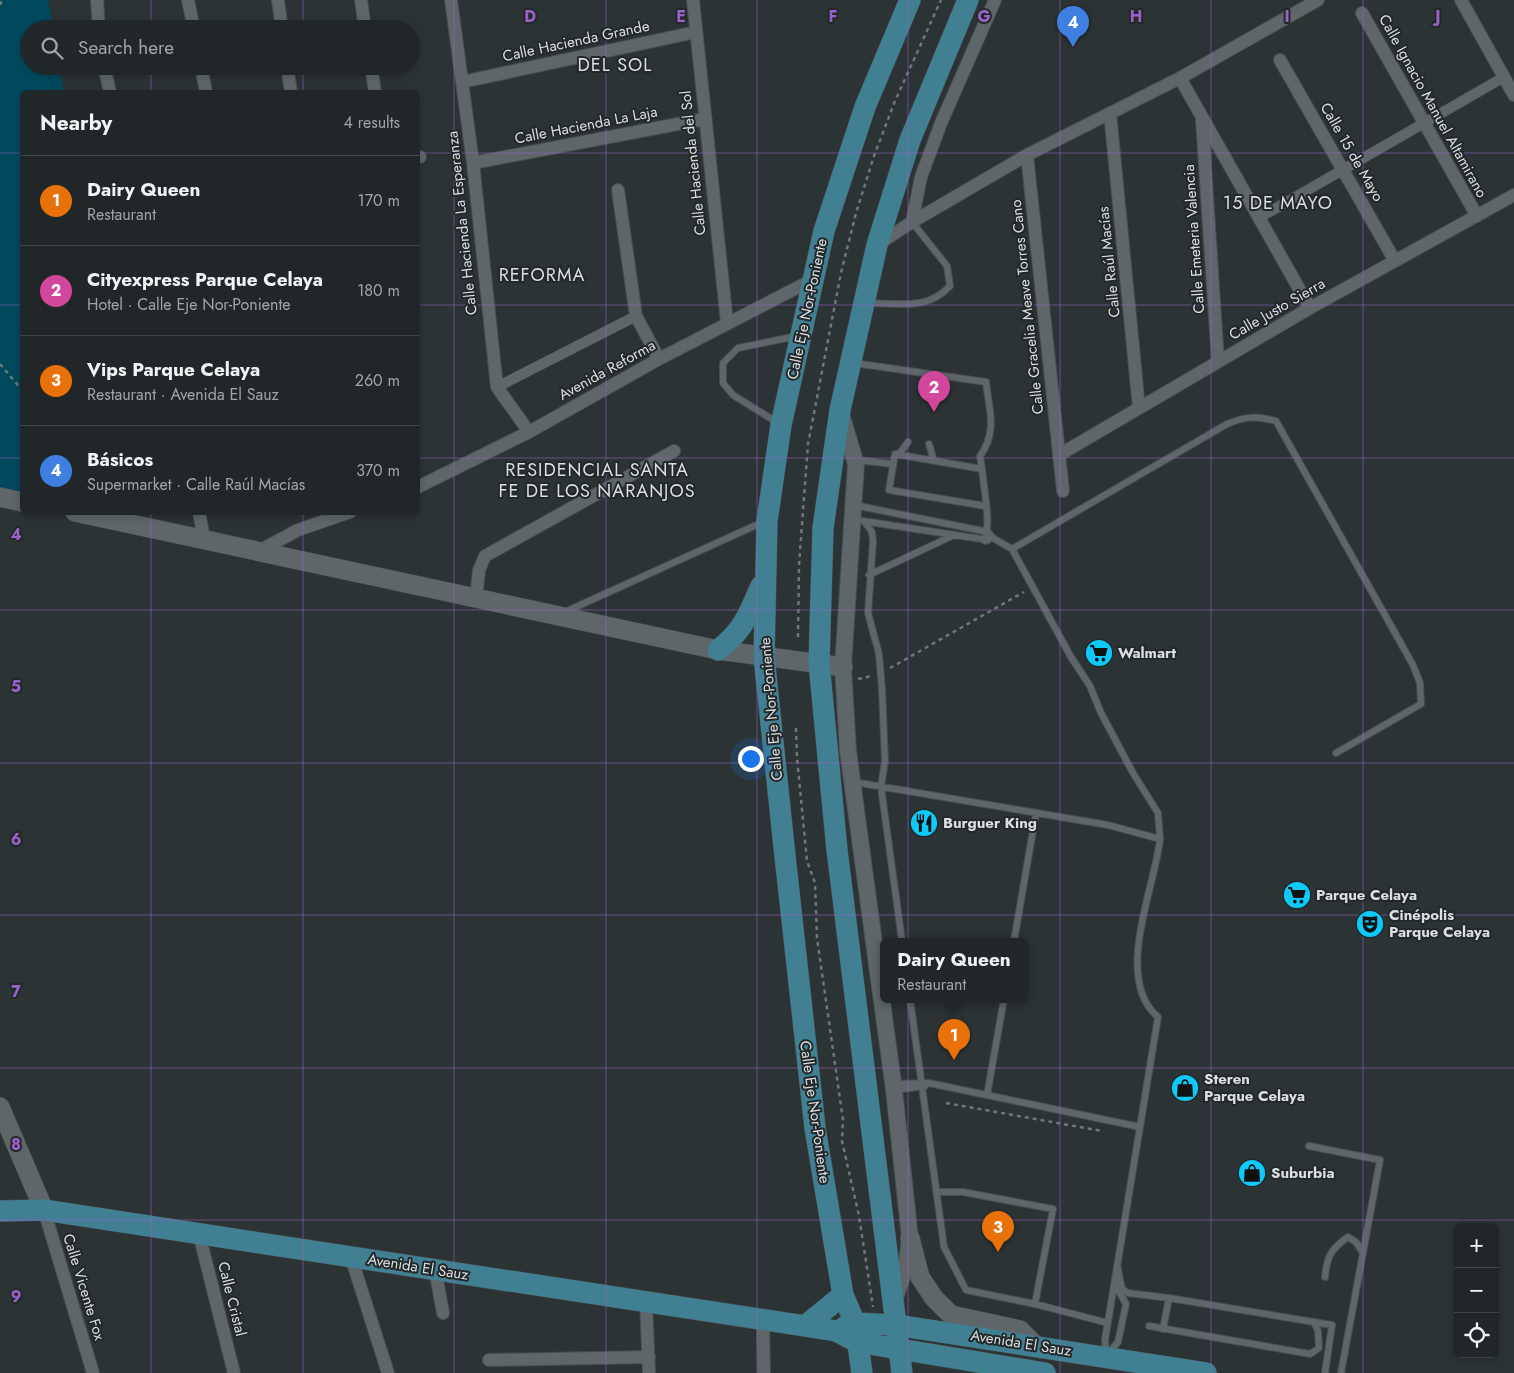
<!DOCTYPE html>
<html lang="en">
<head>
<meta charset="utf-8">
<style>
	body { margin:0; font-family:Jost,sans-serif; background:#2d3234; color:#f1f3f6 }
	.controls { position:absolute; right:15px; bottom:15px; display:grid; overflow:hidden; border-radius:8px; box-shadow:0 2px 8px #0003 }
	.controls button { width:45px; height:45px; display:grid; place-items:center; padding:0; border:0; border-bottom:1px solid #3e4345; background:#212628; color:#f1f3f6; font:25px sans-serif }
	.you { position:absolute; left:750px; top:758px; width:18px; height:18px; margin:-12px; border:4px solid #fff; border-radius:50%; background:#1a73e8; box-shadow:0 0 0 8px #1a73e833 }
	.badge { display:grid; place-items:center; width:32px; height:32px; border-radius:50%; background:#1a73e8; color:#fff; font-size:16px; font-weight:700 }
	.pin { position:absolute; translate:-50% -41px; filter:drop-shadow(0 1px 2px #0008) }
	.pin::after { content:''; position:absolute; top:26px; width:18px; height:15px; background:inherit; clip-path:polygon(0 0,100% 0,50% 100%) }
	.popup { position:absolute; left:880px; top:938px; width:148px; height:65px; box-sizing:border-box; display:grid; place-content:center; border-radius:8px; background:#212628; filter:drop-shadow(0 1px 4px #0005); font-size:16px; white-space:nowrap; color:#a2a5a8 }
	.popup b { font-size:19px; color:#f1f3f6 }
	.popup::after { content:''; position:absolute; left:50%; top:100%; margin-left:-10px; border:10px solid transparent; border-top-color:#212628 }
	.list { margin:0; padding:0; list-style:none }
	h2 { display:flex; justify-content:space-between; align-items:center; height:65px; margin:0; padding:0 20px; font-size:21px }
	h2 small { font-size:16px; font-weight:400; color:#a2a5a8 }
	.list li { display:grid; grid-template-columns:32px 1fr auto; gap:15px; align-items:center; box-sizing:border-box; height:90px; padding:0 20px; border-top:1px solid #3e4345 }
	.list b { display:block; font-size:19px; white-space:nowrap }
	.list p { margin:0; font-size:16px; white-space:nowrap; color:#a2a5a8 }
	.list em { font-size:16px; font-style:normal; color:#a2a5a8 }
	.icon { flex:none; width:28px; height:28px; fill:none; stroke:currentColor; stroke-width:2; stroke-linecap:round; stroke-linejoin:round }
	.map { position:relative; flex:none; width:1514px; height:1373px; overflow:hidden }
	.search { position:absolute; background:#212628; box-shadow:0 2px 8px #0003; left:20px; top:20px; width:400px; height:55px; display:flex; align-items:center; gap:12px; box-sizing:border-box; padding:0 18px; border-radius:28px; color:#a2a5a8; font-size:19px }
	.panel { position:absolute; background:#212628; box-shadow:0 2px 8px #0003; left:20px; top:90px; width:400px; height:425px; border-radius:8px }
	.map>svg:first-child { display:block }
	.green { fill:#00495d }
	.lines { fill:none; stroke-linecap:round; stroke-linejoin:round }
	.service-casing { stroke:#484e50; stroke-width:8 }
	.pedestrian-casing { stroke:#484e50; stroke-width:11 }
	.minor-casing { stroke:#484e50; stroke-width:14 }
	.tertiary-casing { stroke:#484e50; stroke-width:18 }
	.secondary-casing { stroke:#484e50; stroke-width:20 }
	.primary-casing { stroke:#484e50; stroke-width:22 }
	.path { stroke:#707678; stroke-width:2.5; stroke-dasharray:4 4; stroke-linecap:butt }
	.service { stroke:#5e6669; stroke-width:6 }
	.pedestrian { stroke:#5e6669; stroke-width:10 }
	.minor { stroke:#5e6669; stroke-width:12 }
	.tertiary { stroke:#5e6669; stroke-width:16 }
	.secondary { stroke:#5e6669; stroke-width:19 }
	.primary { stroke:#417f92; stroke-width:21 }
	.grid { fill:none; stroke:#9862c9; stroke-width:1; stroke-opacity:0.55 }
	.labels { text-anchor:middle; stroke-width:4; stroke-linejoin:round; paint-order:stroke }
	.street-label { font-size:15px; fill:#dbdfe1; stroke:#23292b }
	.poi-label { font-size:15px; font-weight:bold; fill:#dbdfe1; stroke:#23292b; text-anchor:start }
	.quarter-label { font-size:18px; letter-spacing:1px; fill:#dbdfe1; stroke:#23292b }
	.grid-label { font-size:16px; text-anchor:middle; font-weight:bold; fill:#9862c9; stroke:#23292b; stroke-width:4; stroke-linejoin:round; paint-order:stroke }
</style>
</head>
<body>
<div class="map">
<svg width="1514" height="1373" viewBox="0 0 1514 1373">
	<rect width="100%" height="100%" fill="#2c3335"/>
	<path class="green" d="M0,0H48L53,29H29V66H59L64,92H22V497L0,492Z"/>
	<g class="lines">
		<defs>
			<path id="service" d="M868,303C899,303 927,311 950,286L947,266L912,222
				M854,363L986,382C989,410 998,431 980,456L982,469
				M778,423L733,395L723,383V363L738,348L797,336
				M929,444L934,461
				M899,454L908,442
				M856,460L893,464
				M863,521L988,540
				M864,521L872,532L873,541L868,613L879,654L882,689L885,761L881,787L902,941
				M985,541C991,519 984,492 982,469L895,454L889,490L985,506
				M1012,549L1227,424C1246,416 1257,416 1276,421L1413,665L1420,683L1421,704L1336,753
				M869,575L954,535
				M565,612L763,522
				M854,782L1108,825L1160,839L1158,813L1133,773L1101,713L1090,686L1071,657L1012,549L993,538L988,532L854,505
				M1014,941L1036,813
				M910,999L944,1247L966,1290L1035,1304L1108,1323
				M895,1084L929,1083L1140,1127L1158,1017C1113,979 1155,888 1160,839
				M895,1090L925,1086
				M987,1095L1004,999
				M1309,1146L1380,1160L1341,1373
				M937,1192H963L1053,1209L1035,1304
				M1117,1265L1122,1289L1128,1293L1169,1298L1332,1325L1325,1373
				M1325,1277C1327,1256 1331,1249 1348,1237L1356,1242L1363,1253
				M1149,1326L1310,1354L1319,1348L1318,1331L1314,1322
				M1163,1329L1169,1298
				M1106,1353L1105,1340L1140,1127
				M1108,1354L1118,1342L1126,1304L1116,1286"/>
			<path id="pedestrian" d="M1259,218L1504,77
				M497,387L636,316"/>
			<path id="minor" d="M97,0L99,29
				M188,0L194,29
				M278,0L282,29
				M361,0L365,29
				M451,0L473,163L497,387L529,432
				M693,0L727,323
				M1461,0L1514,95
				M1362,13L1477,216
				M1280,60L1395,261
				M104,66L110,92
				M201,66L206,92
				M287,66L291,92
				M371,66L375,92
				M1180,78L1310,308
				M462,82L696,32
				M1110,113L1139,408
				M1202,120L1218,362
				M1027,155L1063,491
				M418,157H420
				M473,163L704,119
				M618,190L636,316L659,359
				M912,222L921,177L941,123L995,0
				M877,245L912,222L1027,155L1180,78L1318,0
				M1059,455L1310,308L1514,195
				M418,487L529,432L659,359L812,280
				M199,512L204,539
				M259,551L298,530L350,512
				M476,599L479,570L485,556L674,451
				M44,1210L93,1373
				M199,1234L234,1373
				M351,1257L388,1373
				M435,1269L443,1313
				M646,1302L649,1373
				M763,1319L764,1373
				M489,1360L649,1357"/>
			<path id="tertiary" d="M841,414L856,464L843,667L848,751L894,1090L910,1238L907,1262L894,1301"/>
			<path id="secondary" d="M0,497L22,502
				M75,512L718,650L843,667
				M0,1107L44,1210
				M910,1238L920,1277L934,1298L951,1315L1020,1330L1036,1346"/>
			<path id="primary" d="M718,650C744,630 748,615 761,586
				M0,1211L44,1210L805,1326L836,1331L857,1342L1045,1373
				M805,1326L843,1295
				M843,1328L855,1323L896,1325L1206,1373
				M862,1373L855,1323L843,1295L815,1128L785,856L764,657L767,521L781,425L824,231L865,107L910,0
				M902,1373L837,850L819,663L823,528L840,410L877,245L910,140L968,0"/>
		</defs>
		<use href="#service" class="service-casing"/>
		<use href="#pedestrian" class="pedestrian-casing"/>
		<use href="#minor" class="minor-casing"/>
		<use href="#tertiary" class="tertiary-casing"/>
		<use href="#secondary" class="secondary-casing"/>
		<use href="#primary" class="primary-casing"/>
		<path class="path" d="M0,5L2,0
			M0,364L22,390
			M798,637L799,565L808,444L841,273L856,213L874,156L895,101L941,0
			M890,668L1024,592
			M858,679L871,676
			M796,728L797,758L807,861L815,883L817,938L843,1120L842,1141L859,1216L873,1307
			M946,1103L1102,1131"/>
		<use href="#service" class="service"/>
		<use href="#pedestrian" class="pedestrian"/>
		<use href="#minor" class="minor"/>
		<use href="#tertiary" class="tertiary"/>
		<use href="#secondary" class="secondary"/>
		<use href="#primary" class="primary"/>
	</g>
	<path class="grid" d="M151,0V29M303,0V29M454,0V1373M606,0V1373M757,0V1373M908,0V1373M1060,0V1373M1211,0V1373M1363,0V1373M151,66V92M303,66V92M0,153H22M418,153H1514M0,305H22M418,305H1514M0,458H22M418,458H1514M151,512V1373M303,512V1373M0,610H1514M0,763H1514M0,915H1514M0,1068H1514M0,1220H1514"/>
	<defs>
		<symbol id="supermarket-disc" viewBox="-11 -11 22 22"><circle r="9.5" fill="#0dcafa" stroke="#23292b"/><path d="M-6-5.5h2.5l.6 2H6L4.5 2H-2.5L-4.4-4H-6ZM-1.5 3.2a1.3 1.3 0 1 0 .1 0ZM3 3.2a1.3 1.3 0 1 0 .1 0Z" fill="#111"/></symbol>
		<symbol id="restaurant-disc" viewBox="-11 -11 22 22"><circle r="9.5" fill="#0dcafa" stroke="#23292b"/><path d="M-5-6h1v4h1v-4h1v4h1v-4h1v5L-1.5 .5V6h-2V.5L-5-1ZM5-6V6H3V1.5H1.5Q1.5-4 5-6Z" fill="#111"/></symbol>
		<symbol id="theatre-disc" viewBox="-11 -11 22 22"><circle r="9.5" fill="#0dcafa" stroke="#23292b"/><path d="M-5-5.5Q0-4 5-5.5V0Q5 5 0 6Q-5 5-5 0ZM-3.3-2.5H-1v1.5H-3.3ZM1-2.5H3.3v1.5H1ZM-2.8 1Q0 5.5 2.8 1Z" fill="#111"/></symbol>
		<symbol id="shop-disc" viewBox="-11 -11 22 22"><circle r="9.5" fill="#0dcafa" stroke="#23292b"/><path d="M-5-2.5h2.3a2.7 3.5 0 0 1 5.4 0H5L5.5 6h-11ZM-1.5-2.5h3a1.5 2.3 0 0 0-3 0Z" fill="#111"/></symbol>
	</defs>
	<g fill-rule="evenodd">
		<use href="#supermarket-disc" x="1083" y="637" width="32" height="32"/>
		<use href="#restaurant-disc" x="908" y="807" width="32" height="32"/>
		<use href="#supermarket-disc" x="1281" y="879" width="32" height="32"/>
		<use href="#theatre-disc" x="1354" y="908" width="32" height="32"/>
		<use href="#shop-disc" x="1169" y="1072" width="32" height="32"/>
		<use href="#shop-disc" x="1236" y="1157" width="32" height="32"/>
	</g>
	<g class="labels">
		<g class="street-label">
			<text transform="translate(576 41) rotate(-12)" y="5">Calle Hacienda Grande</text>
			<text transform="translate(1433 106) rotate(61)" y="5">Calle Ignacio Manuel Altamirano</text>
			<text transform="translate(586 125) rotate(-11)" y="5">Calle Hacienda La Laja</text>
			<text transform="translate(1352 152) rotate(60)" y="5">Calle 15 de Mayo</text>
			<text transform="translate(693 163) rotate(-96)" y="5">Calle Hacienda del Sol</text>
			<text transform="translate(462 223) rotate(-96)" y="5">Calle Hacienda La Esperanza</text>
			<text transform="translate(1194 239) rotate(-94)" y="5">Calle Emeteria Valencia</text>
			<text transform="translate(1109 262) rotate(-96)" y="5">Calle Raúl Macías</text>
			<text transform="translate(1027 307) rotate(-96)" y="5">Calle Gracelia Meave Torres Cano</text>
			<text transform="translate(807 309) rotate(-78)" y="5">Calle Eje Nor-Poniente</text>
			<text transform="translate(1277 309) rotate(-30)" y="5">Calle Justo Sierra</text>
			<text transform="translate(607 370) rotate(-29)" y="5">Avenida Reforma</text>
			<text transform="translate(771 709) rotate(-95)" y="5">Calle Eje Nor-Poniente</text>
			<text transform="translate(815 1112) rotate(82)" y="5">Calle Eje Nor-Poniente</text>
			<text transform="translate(418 1267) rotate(9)" y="5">Avenida El Sauz</text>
			<text transform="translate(84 1287) rotate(73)" y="5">Calle Vicente Fox</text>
			<text transform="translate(232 1299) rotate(76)" y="5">Calle Cristal</text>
			<text transform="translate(1021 1343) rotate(9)" y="5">Avenida El Sauz</text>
		</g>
		<g class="poi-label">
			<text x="1118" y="658">Walmart</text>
			<text x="943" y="828">Burguer King</text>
			<text x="1316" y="900">Parque Celaya</text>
			<text x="1389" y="920">Cinépolis<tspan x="1389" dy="17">Parque Celaya</tspan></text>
			<text x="1204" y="1084">Steren<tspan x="1204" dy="17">Parque Celaya</tspan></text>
			<text x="1271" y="1178">Suburbia</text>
		</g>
		<g class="quarter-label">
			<text x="615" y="71">DEL SOL</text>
			<text x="1278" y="209">15 DE MAYO</text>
			<text x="542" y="281">REFORMA</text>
			<text x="597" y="476">RESIDENCIAL SANTA<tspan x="597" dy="21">FE DE LOS NARANJOS</tspan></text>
		</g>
	</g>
	<g class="grid-label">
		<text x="530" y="22">D</text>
		<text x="681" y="22">E</text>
		<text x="833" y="22">F</text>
		<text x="984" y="22">G</text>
		<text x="1136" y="22">H</text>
		<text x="1287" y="22">I</text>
		<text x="1438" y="22">J</text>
		<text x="16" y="540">4</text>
		<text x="16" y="692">5</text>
		<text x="16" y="845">6</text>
		<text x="16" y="997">7</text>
		<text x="16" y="1150">8</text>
		<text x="16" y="1302">9</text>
	</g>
</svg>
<div class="controls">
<button>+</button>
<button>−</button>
<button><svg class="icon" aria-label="locate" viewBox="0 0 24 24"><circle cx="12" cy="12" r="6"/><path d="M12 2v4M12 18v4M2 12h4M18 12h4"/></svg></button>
</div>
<div class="you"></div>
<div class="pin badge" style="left:954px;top:1060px;background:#e8710a">1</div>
<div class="popup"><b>Dairy Queen</b>Restaurant</div>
<div class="pin badge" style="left:934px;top:412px;background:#d1479c">2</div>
<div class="pin badge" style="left:998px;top:1252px;background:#e8710a">3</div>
<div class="pin badge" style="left:1073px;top:47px;background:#3f7fe0">4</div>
<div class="search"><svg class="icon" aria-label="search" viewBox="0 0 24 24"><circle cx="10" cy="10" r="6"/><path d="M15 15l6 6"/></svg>Search here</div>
<section class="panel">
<h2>Nearby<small>4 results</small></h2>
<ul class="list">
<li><span class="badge" style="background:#e8710a">1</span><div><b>Dairy Queen</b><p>Restaurant</p></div><em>170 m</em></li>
<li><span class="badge" style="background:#d1479c">2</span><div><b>Cityexpress Parque Celaya</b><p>Hotel · Calle Eje Nor-Poniente</p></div><em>180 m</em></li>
<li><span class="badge" style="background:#e8710a">3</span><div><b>Vips Parque Celaya</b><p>Restaurant · Avenida El Sauz</p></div><em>260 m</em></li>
<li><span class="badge" style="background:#3f7fe0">4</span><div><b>Básicos</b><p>Supermarket · Calle Raúl Macías</p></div><em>370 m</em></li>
</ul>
</section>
</div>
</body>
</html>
